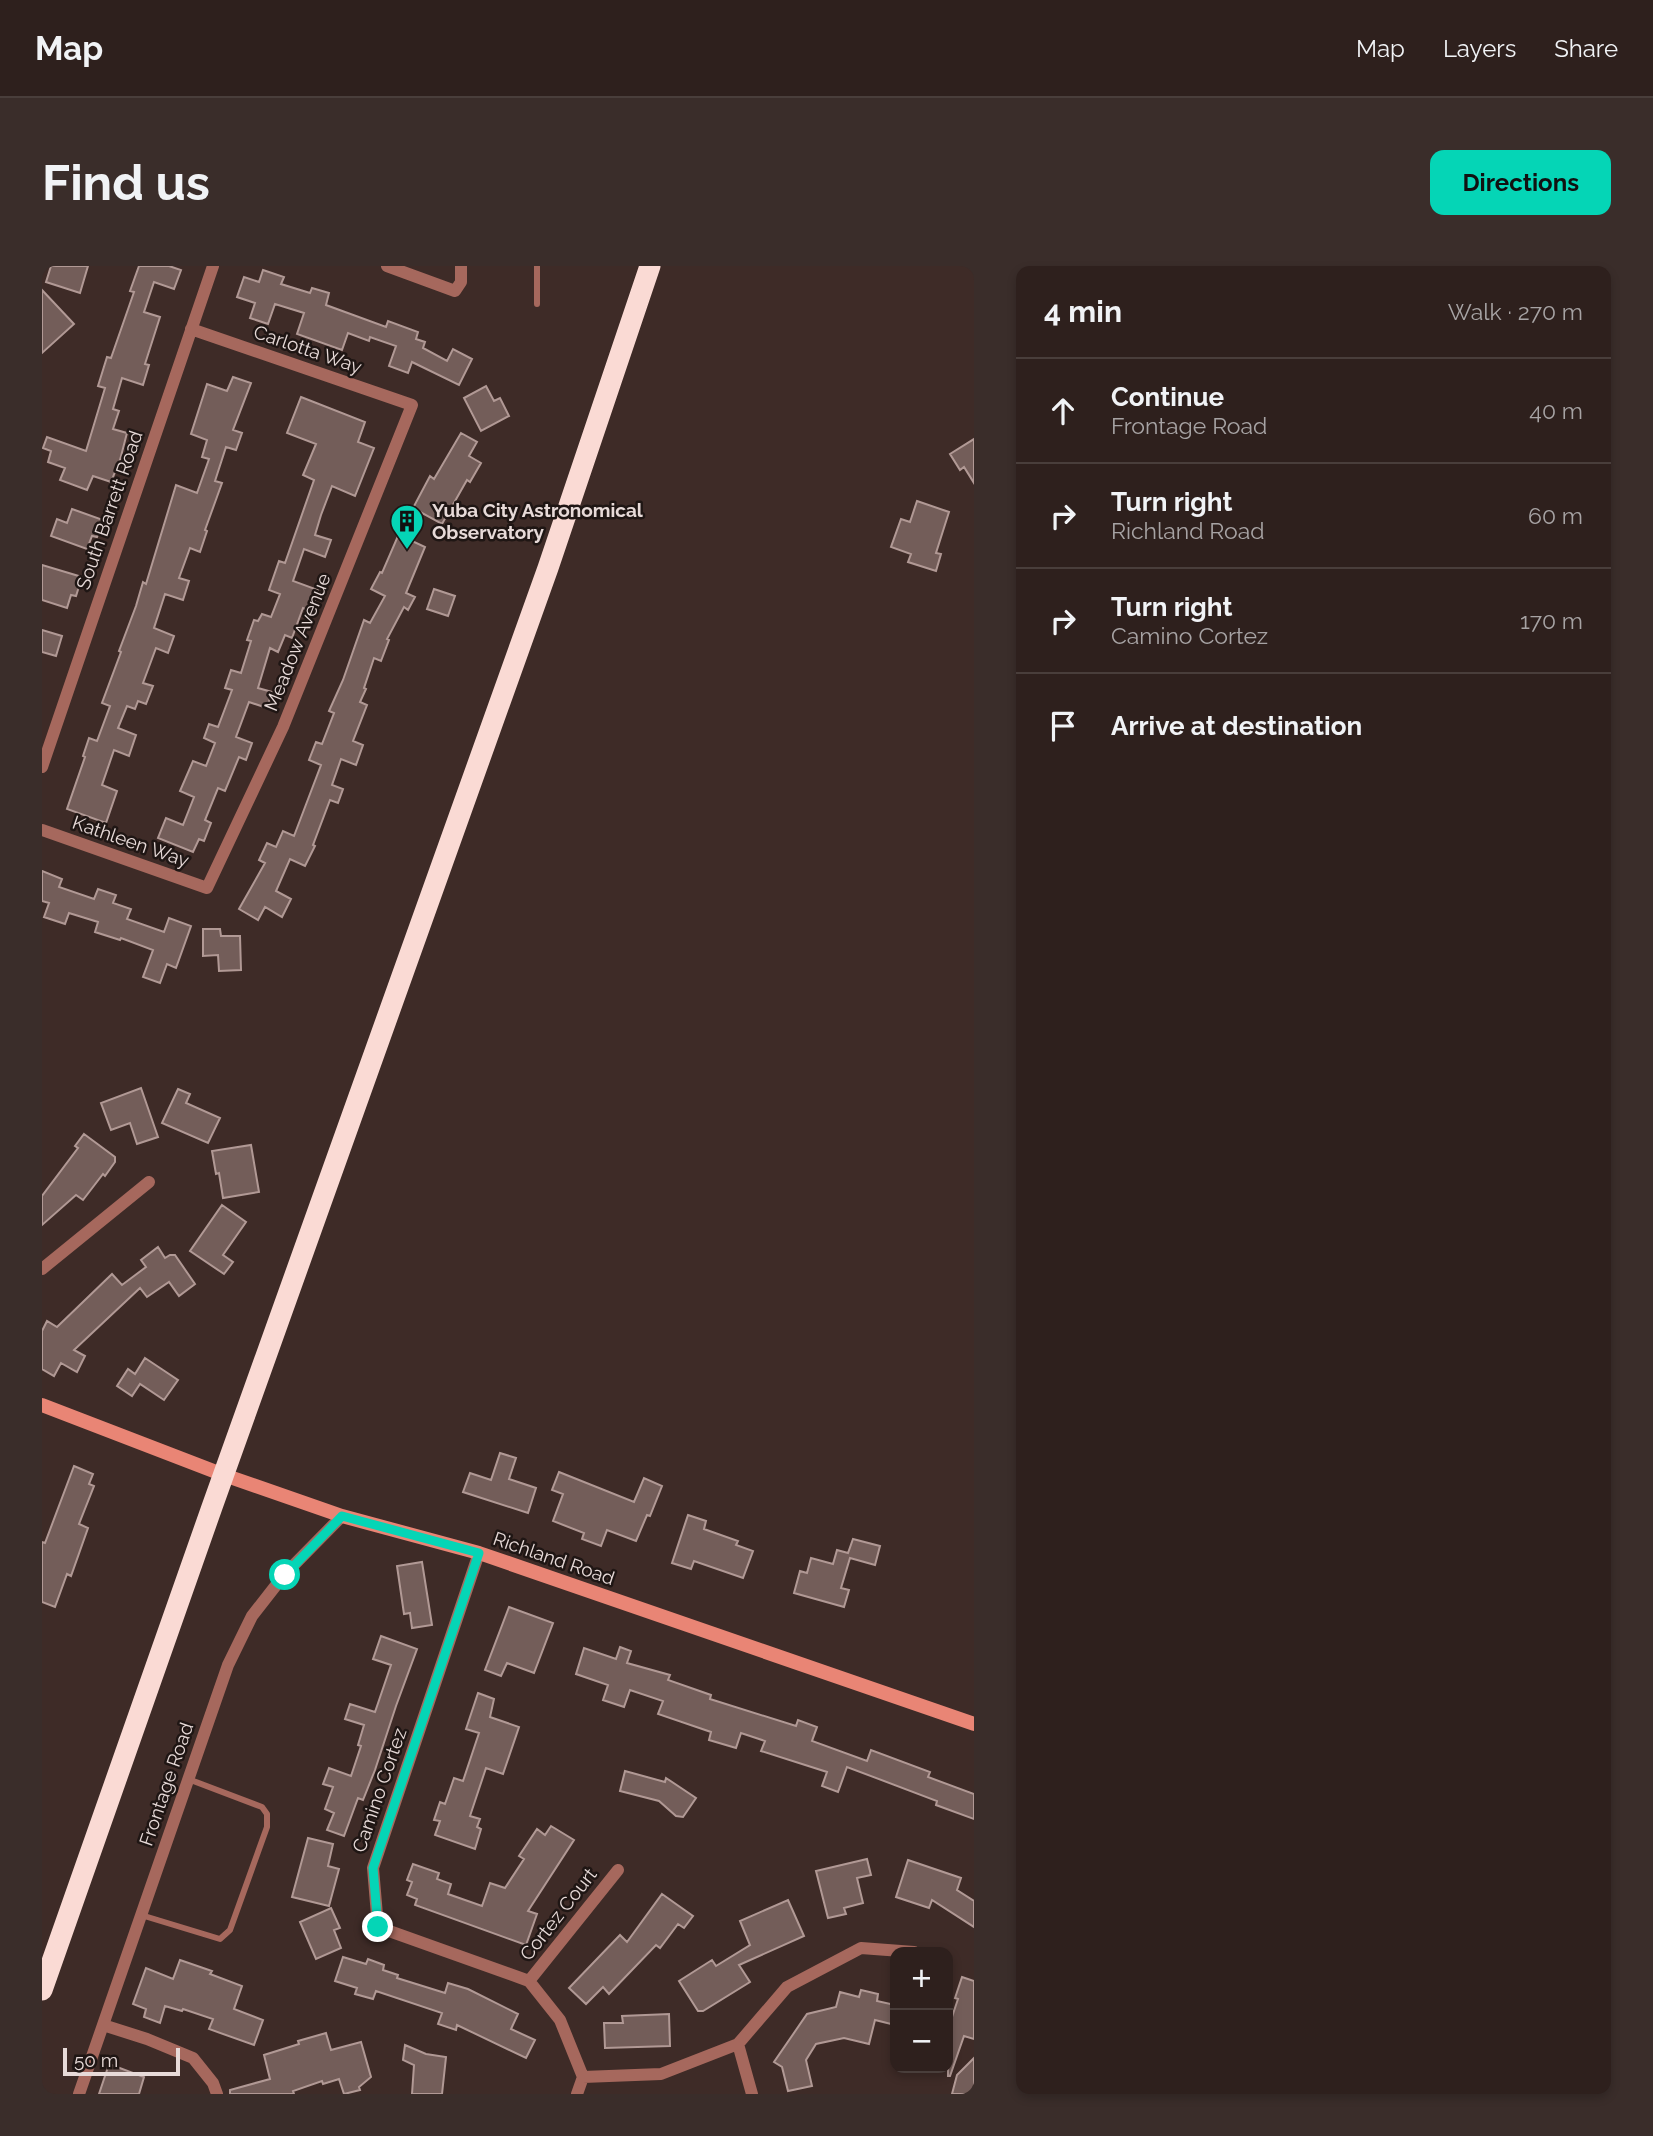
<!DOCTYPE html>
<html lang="en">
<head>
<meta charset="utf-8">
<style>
	body { margin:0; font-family:Raleway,sans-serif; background:#3a2d2a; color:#f1f3f6 }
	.controls { position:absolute; right:21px; bottom:21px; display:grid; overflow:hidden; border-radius:14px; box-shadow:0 4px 10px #0003 }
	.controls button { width:63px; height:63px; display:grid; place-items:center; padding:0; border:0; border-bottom:2px solid #493e3b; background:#2e201d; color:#f1f3f6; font:35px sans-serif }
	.scale { position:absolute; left:21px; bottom:18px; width:117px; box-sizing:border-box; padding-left:7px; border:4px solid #e7dad8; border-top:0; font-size:19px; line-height:24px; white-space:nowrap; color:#e7dad8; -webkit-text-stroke:5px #1f1614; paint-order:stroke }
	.stop { position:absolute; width:21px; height:21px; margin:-16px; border:5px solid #05d5b6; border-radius:50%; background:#fff }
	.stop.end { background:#05d5b6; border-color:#fff; box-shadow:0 2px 7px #0008 }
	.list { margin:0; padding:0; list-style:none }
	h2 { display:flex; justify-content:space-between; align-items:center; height:91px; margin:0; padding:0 28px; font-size:30px }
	h2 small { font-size:23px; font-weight:400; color:#a7a3a4 }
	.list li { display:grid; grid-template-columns:46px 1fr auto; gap:21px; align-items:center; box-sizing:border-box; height:105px; padding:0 28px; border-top:2px solid #493e3b }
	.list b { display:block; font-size:26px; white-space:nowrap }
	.list p { margin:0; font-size:23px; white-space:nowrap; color:#a7a3a4 }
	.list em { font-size:23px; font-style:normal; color:#a7a3a4 }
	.icon { flex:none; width:38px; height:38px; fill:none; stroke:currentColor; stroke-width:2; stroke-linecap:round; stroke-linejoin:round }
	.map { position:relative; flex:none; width:932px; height:1828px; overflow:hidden; border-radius:14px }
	header { display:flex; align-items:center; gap:42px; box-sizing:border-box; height:98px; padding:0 35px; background:#2e201d; border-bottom:2px solid #493e3b }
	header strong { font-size:33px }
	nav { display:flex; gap:38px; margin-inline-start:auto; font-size:24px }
	.intro { display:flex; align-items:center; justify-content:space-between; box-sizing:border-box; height:168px; padding:0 42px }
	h1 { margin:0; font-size:49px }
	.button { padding:18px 32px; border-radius:14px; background:#05d5b6; color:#111; font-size:24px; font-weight:700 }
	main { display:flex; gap:42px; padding:0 42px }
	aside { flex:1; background:#2e201d; border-radius:14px; box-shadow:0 4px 10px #0003 }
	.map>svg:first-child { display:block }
	.building { fill:#735d59; stroke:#b19995; stroke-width:2 }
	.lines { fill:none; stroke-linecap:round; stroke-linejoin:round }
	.lane { stroke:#a6685d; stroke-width:6 }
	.street { stroke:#a6685d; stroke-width:12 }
	.secondary { stroke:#e98575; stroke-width:14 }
	.highway { stroke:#fadad4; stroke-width:21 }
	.route { stroke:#05d5b6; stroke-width:9 }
	.labels { text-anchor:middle; stroke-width:5; stroke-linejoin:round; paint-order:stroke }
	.street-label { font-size:19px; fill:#e7dad8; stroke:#1f1614 }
	.poi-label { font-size:19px; font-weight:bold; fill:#e7dad8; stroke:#1f1614; text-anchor:start }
</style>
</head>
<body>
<header>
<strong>Map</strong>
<nav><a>Map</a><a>Layers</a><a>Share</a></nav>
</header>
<div class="intro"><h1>Find us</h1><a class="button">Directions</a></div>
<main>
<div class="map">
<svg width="932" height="1828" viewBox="0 0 932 1828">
	<rect width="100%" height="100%" fill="#3e2b27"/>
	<path class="building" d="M9,0H46L38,27L4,16Z
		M97,0H127L139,4L132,23L112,16L102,46L118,51L103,98L107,99L101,119L80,112L71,143L77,145L71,163L85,167L78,194L69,216L51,210L45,224L18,214L23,202L6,196L9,185L1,182L5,171L44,185L63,122L56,120L65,91L69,92L92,26L88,25Z
		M221,4L242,11L239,18L268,27L270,22L287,27L284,39L344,61L346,55L376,66L374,73L383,76L381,82L405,95L411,83L430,93L417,119L370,96L366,107L347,100L354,80L328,71L327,75L306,67L300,84L255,68L262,47L233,38L226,58L208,52L213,37L195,31L202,11L217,16Z
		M0,24L32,58L0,87Z
		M191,111L209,117L191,164L200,167L194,184L184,181L173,215L180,217L163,264L165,265L158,286L148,282L137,312L147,315L141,334L123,328L112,362L132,370L126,387L114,382L101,417L111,420L104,438L96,435L93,443L85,440L76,462L94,469L87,490L72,484L60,519L75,525L64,557L25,543L43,491L41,490L47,472L55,475L68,440L60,437L79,386L77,385L94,340L101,316L104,318L134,219L155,227L167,193L160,191L165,174L149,168L165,118L185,125Z
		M444,120L452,135L458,132L467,150L439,165L422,132Z
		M259,131L323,156L316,176L332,182L313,230L290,220L279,249L273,269L289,274L283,291L262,283L251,315L276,324L269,345L261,342L250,372L243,369L236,386L228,382L216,422L230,426L225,442L207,436L194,471L210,477L204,494L197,491L183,525L176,522L163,554L169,557L162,575L157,573L151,586L116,572L124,552L141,559L152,531L138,525L151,495L164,500L173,477L162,472L167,458L176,461L190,424L183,422L189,404L199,407L209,375L205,374L212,354L216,355L220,348L229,351L238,328L227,324L237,295L243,297L272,214L261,209L274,178L245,167Z
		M419,167L435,176L427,190L439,197L428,216L425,214L400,258L371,242L388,210L392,213Z
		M932,173V217L922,201L918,204L908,188Z
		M875,235L907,246L894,287L899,288L894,305L866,296L869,288L849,281L859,253L868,256Z
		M30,243L61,254L55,271L50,270L45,283L9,270L15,253L25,257Z
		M359,263L373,269L370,275L383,281L364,327L373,331L366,344L362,341L345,373L347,374L339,395L332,392L322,422L324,423L318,436L325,439L311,475L321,479L314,499L299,493L290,519L301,523L296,537L288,534L271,579L273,580L263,600L248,593L234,625L249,633L240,651L223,641L216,654L197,643L223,597L217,594L225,577L234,581L241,565L252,570L279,499L267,494L274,476L280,478L292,447L287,445L301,414L322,354L328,357L343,330L329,323L338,306L340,307Z
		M0,299L40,311L34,330L29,329L25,342L0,334Z
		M392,323L413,330L406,350L385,343Z
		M0,364L20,370L14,390L0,386Z
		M0,605L20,613L17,621L52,633L56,623L74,629L71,637L89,643L85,653L122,666L127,652L149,660L134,702L125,698L118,717L101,711L111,684L79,672L78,674L53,666L56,656L27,647L23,658L2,651L7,637L0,635Z
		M161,663H178L179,670H198L199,704L177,705L176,689L161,690Z
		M99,822L116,871L95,878L88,857L69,864L59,837Z
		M136,823L148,828L144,837L178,852L166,877L120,857Z
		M42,868L73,891V896L63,910L61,908L41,934L34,929L0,959V930L36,882L33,880Z
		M209,879L217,926L181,932L177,907L174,908L170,885Z
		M180,939L204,956L181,989L191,996L182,1008L148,985Z
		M116,981L123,992L128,989H133L153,1018L137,1030L127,1016L105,1031L98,1022L32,1084L43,1090L35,1106L19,1097L12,1110L0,1103V1065L5,1055L15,1061L70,1008L80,1019L104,1001L99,994Z
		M103,1092L136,1114L122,1134L98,1118L90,1130L75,1120L86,1103L93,1108Z
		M458,1187L474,1192L467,1213L494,1222L486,1247L421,1226L428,1207L449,1214Z
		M32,1200L51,1208L47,1218L52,1220L37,1258L46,1262L29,1310L25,1308L13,1341L0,1336V1276L3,1277Z
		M517,1206L592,1236L602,1212L620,1220L608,1250L605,1249L594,1275L565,1264L559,1280L540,1273L542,1267L511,1255L521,1228L510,1224Z
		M646,1249L664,1255L662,1263L696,1275L694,1279L711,1285L701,1312L652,1295L649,1303L630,1297Z
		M811,1273L838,1280L833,1299L808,1292L799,1322L807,1324L802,1341L752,1327L758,1305L765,1307L769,1292L791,1298L795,1284L806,1287Z
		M380,1296L390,1359L370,1362L368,1347L362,1348L355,1300Z
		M467,1341L511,1357L492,1407L465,1397L459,1410L443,1404Z
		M339,1370L375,1383L354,1440L333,1504L321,1534L316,1532L302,1570L285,1564L292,1547L283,1543L291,1521L281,1518L287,1502L309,1510L319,1480L316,1479L322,1459L303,1453L308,1438L333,1446L349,1399L331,1393Z
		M578,1381L589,1385L585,1397L628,1409L626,1414L669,1429L668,1433L754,1460L756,1454L775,1461L770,1475L825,1495L829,1484L888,1506L886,1511L932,1528V1553L894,1539L895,1535L805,1501L796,1526L780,1520L785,1506L719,1485L723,1475L699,1467L694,1482L667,1474L669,1466L616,1448L621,1435L588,1424L582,1441L561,1434L566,1419L534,1408L542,1382L574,1393Z
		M436,1427L452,1433L448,1451L477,1461L461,1508L444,1502L428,1550L438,1553L435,1561L439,1563L433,1583L393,1569L398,1555L392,1554L398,1536L403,1538L412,1512L421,1515L437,1467L424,1463Z
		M583,1505L623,1516L624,1512L654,1532L641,1551L634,1550L617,1535L578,1525Z
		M509,1560L532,1574L486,1645L495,1648L484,1679L373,1639L375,1633L365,1629L370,1616L365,1614L371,1598L397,1607L395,1613L409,1618L406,1628L440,1640L448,1617L463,1622L482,1593L477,1590L495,1563L503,1569Z
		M266,1572L291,1578L286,1600L297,1603L287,1640L250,1631Z
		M825,1593L829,1609L815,1612L821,1637L802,1642L804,1648L786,1652L774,1605Z
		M866,1594L919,1612L915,1624L932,1635V1661L890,1634L887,1642L854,1631Z
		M620,1628L651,1650L642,1662L636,1658L618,1682L614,1679L567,1728L561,1721L544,1738L527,1722L578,1669L585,1676Z
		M746,1634L762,1670L697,1699L708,1716L661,1745H656L637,1715L670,1694L674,1700L708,1679L698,1655Z
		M289,1642L298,1662L292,1664L299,1682L274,1693L258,1656Z
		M301,1691L324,1698L326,1693L342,1699L341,1704L356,1709L355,1712L403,1727L406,1717L426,1723L476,1748L469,1763L493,1774L484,1792L415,1759L414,1764L396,1758L400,1747L334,1725L331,1733L313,1728L315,1722L293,1715Z
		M138,1694L170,1705L168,1708L200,1720L192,1743L221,1754L212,1779L167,1763L171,1753L141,1743L140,1745L123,1740L118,1757L102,1751L104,1743L91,1738L104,1702L131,1713Z
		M920,1711L932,1715V1773L922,1770L908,1810H906V1763L916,1733L913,1732Z
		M819,1724L836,1728L835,1735L853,1739V1759L833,1754L827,1778L802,1772L774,1778L764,1794L770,1820L746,1825L740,1801L732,1796L765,1748L794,1741L798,1726L817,1731Z
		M627,1748L628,1780L563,1782L562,1757H581L580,1750Z
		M284,1767L289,1784L319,1776L329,1811L317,1821L318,1824L302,1828L297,1813L281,1818L280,1815L251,1825L252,1828H188V1824L228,1813L222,1789L257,1778L256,1775Z
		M363,1779L384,1788L404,1791L400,1828H370L372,1799L361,1794Z
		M932,1792V1828H910L915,1809Z
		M67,1798L102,1811L97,1828H57Z"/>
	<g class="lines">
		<path class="lane" d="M495,38V0
			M99,1649L178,1673L188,1664L225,1561V1548L220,1541L146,1513"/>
		<path class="street" d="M345,0L413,25L419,16V0
			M0,501L171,0
			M0,564L165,622L241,461L370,139L149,63
			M0,1003L107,916
			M437,1287L331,1602L336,1661L487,1715L518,1754L541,1811L535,1828
			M487,1715L576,1604
			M61,1759L105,1773L151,1792L171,1817L175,1828
			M696,1778L710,1828
			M541,1811L619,1808L696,1778L745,1721L819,1682L872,1686
			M37,1828L186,1399L210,1350L242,1309L300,1250"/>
		<path class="secondary" d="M0,1139L182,1209L300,1250L437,1287L932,1458"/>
		<path class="highway" d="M0,1724L170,1241L506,302L608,0"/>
	</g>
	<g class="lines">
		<path class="route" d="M243,1309L300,1250L437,1287L331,1602L336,1661"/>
	</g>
	<defs>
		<symbol id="building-pin" viewBox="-11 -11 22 30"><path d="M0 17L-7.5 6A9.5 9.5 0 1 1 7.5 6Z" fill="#05d5b6" stroke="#1f1614"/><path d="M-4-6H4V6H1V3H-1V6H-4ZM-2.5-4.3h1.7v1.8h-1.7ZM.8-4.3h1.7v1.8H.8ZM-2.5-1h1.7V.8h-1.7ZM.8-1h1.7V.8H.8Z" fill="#111"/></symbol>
	</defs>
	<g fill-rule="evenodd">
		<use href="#building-pin" x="346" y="236" width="38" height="52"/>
	</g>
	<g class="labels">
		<g class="street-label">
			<text transform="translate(266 83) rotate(19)" y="7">Carlotta Way</text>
			<text transform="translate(67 244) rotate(-71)" y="7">South Barrett Road</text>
			<text transform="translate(255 376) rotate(-68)" y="7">Meadow Avenue</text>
			<text transform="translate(89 575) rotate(19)" y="7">Kathleen Way</text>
			<text transform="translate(512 1292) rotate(19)" y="7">Richland Road</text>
			<text transform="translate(124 1518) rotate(-71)" y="7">Frontage Road</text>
			<text transform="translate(337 1524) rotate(-71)" y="7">Camino Cortez</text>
			<text transform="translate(516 1648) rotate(-52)" y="7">Cortez Court</text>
		</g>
		<g class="poi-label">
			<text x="390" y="251">Yuba City Astronomical<tspan x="390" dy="22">Observatory</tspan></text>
		</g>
	</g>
</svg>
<div class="controls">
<button>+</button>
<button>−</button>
</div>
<div class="scale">50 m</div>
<div class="stop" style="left:243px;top:1309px"></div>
<div class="stop end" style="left:336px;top:1661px"></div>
</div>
<aside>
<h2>4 min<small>Walk · 270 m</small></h2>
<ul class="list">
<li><svg class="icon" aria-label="ahead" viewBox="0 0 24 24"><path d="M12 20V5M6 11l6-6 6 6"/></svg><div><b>Continue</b><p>Frontage Road</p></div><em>40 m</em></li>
<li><svg class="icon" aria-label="right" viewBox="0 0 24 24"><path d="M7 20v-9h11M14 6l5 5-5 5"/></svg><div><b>Turn right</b><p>Richland Road</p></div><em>60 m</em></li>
<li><svg class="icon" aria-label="right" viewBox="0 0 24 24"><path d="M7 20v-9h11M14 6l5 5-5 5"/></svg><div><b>Turn right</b><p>Camino Cortez</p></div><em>170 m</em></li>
<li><svg class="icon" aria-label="arrive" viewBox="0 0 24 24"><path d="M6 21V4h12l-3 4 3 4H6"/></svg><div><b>Arrive at destination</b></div></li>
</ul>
</aside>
</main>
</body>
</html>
